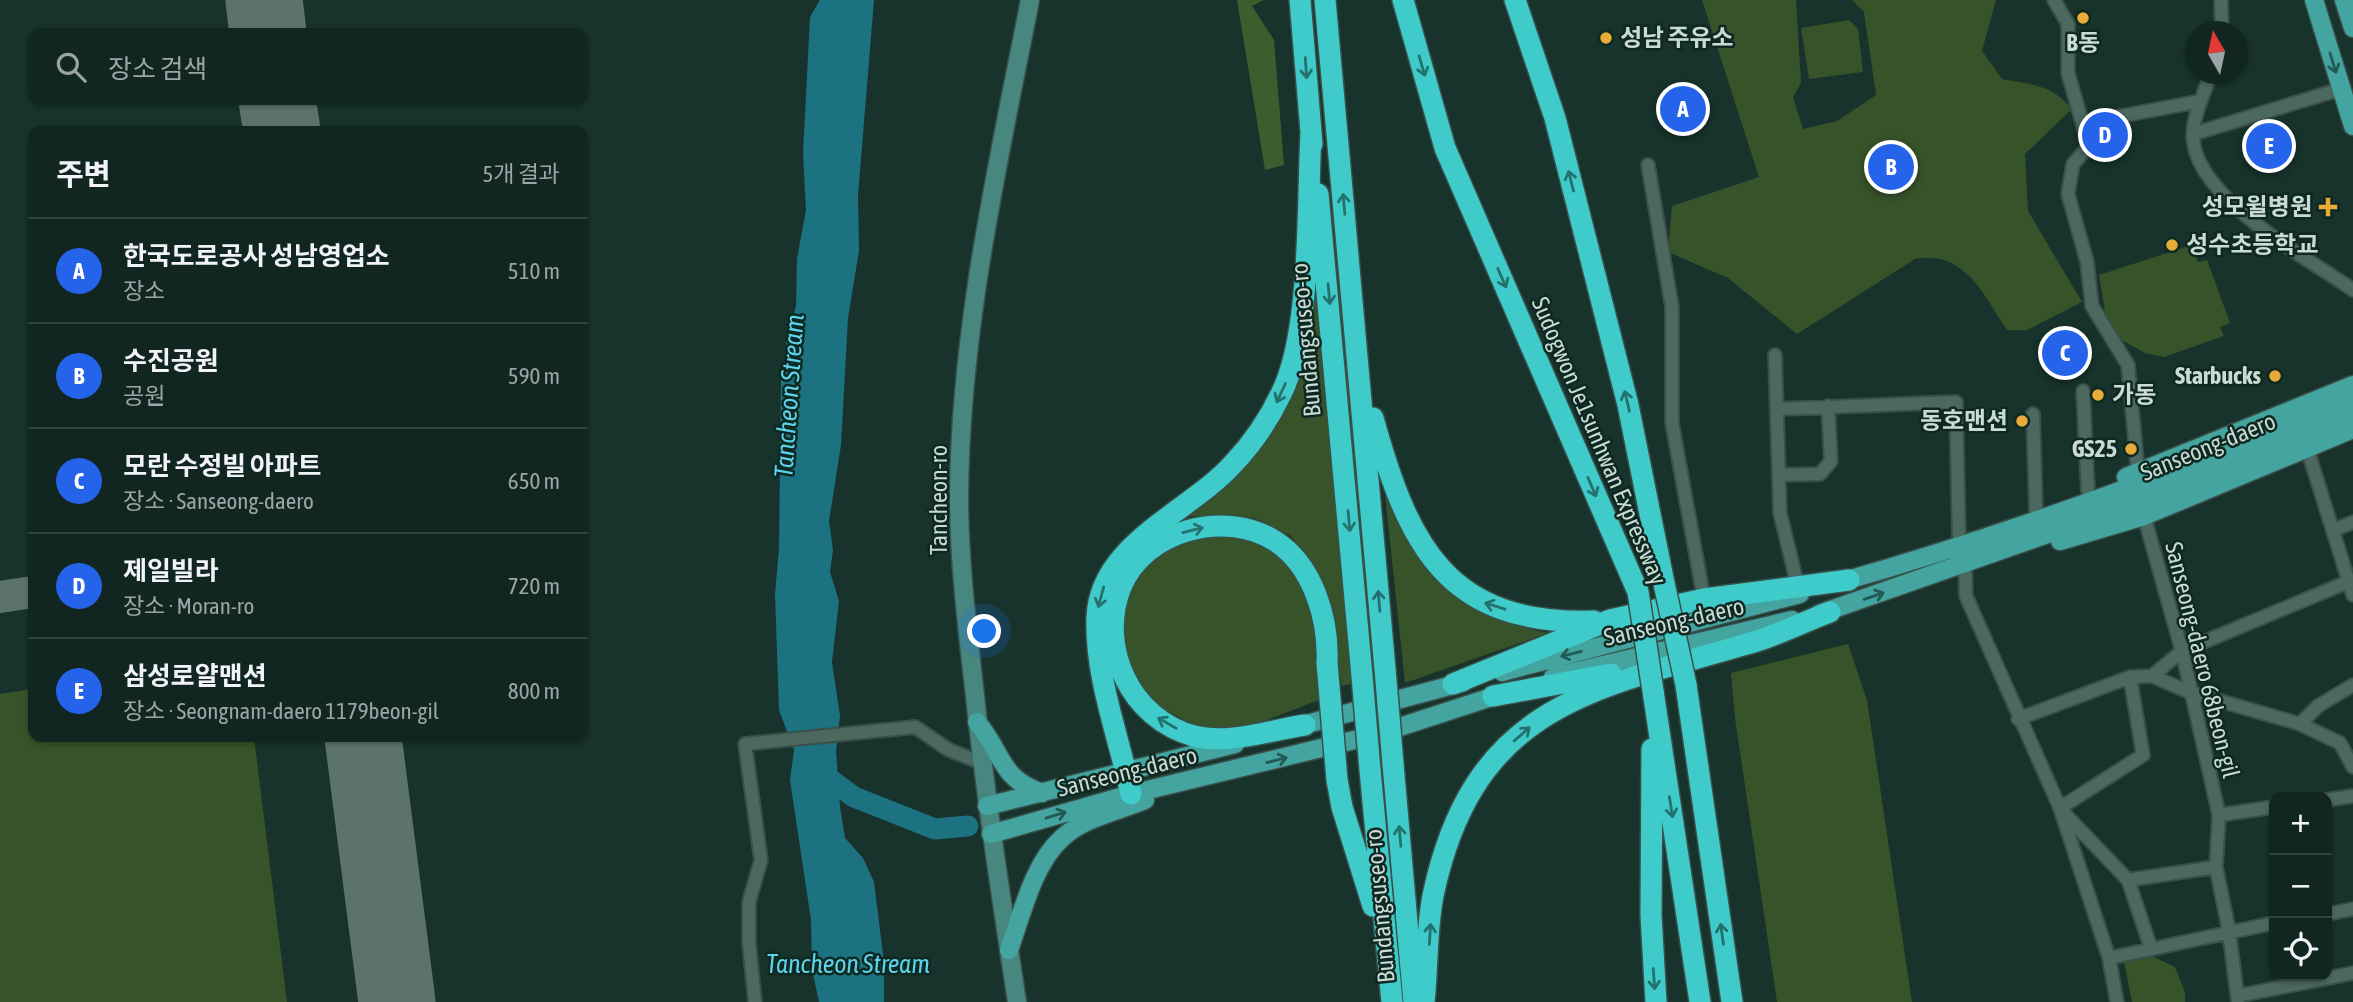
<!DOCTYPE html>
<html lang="ko">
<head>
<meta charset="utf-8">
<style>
	body { margin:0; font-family:"Asap Condensed","Noto Sans KR",sans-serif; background:#1e322e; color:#f1f3f6 }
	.controls { position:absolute; right:21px; bottom:21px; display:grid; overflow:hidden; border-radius:14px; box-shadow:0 2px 5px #0004 }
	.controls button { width:63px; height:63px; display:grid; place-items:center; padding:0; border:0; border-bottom:2px solid #30433f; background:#112621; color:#f1f3f6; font:35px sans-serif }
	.compass { position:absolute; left:2185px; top:21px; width:63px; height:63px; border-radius:50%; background:#112621; box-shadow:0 2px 5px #0004; rotate:351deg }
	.you { position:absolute; left:985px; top:632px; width:24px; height:24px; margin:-18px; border:5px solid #fff; border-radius:50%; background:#1a73e8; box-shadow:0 0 0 10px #1a73e833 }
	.badge { display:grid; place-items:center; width:46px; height:46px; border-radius:50%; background:#2563eb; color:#fff; font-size:23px; font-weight:700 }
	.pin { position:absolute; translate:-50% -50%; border:4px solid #fff; box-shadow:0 2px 7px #0006 }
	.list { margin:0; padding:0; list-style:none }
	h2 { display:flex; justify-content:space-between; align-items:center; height:91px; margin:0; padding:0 28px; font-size:30px }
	h2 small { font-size:23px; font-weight:400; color:#9ca5a5 }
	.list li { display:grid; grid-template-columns:46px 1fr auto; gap:21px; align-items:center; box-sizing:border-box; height:105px; padding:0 28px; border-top:2px solid #30433f }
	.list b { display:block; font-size:26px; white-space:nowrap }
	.list p { margin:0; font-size:23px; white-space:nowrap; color:#9ca5a5 }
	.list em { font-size:23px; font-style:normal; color:#9ca5a5 }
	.icon { flex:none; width:38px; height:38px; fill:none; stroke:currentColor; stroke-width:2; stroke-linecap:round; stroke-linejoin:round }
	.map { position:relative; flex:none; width:2353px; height:1002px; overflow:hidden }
	.search { position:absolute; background:#112621; box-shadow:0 2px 5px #0004; left:28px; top:28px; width:560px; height:77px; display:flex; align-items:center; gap:18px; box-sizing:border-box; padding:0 24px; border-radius:14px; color:#9ca5a5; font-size:26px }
	.panel { position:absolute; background:#112621; box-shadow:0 2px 5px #0004; left:28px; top:126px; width:560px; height:616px; border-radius:14px }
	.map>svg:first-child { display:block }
	.green { fill:#37532a }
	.forest { fill:#3d5d2f }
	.water { fill:#1d7282 }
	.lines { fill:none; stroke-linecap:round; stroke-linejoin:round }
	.river { stroke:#1d7282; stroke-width:21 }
	.taxiway { stroke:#5c736d; stroke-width:32 }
	.runway { stroke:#5c736d; stroke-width:77 }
	.street-casing { stroke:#39504a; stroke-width:16 }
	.secondary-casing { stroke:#39504a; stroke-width:21 }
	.primary-casing { stroke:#39504a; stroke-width:21 }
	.highway-casing { stroke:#39504a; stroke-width:24 }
	.street { stroke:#4c6960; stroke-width:12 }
	.secondary { stroke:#488680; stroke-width:18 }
	.primary { stroke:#44a4a0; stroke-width:18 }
	.highway { stroke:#3fcbca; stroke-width:21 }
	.highway-bridge-casing { stroke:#39504a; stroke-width:24; stroke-linecap:butt }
	.highway-bridge { stroke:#3fcbca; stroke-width:21 }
	.oneway { stroke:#235a54 }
	.oneway2 { stroke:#24726e }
	.poi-dot { fill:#e8ab37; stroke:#0d2922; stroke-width:2.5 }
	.labels { text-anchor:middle; stroke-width:5; stroke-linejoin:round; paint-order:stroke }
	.poi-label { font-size:24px; font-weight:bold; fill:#cadad5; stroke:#0d2922; text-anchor:end }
	.street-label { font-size:24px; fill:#cadad5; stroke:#0d2922 }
	.water-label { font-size:26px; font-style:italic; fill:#5cd3ea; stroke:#0d2922 }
</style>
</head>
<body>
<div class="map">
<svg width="2353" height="1002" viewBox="0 0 2353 1002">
	<rect width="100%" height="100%" fill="#17332c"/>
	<path class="green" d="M1702,0H1796L1801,83L1793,97L1803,129L1837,121L1876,95L1864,12L1852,0H1996L1982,51L2002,79C2030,84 2053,85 2072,109L2025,154L2028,211L2082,302L2027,330H2007C1983,294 1965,250 1915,259L1797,334L1728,278L1668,252L1672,206L1759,177Z
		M1849,20L1858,29L1863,72L1809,79L1801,28Z
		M2192,245L2198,262L2207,260L2230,323L2220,327L2224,336L2164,357L2145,353L2121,340L2106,318L2099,275Z
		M1317,277L1352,684L1342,686L1320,575L1291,536L1255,518L1189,516C1241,474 1287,423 1305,357C1312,332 1313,303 1317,277Z
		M1385,495C1405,527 1445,580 1473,605C1491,621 1525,628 1548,633L1405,683Z
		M1229,534C1317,553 1318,622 1322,699C1297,708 1248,729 1225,731C1212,733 1191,724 1179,717C1171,712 1159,708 1152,701C1098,650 1122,560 1191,537C1203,534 1217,535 1229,534Z
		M1848,644L1867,700L1912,1002H1777L1735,718L1731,673Z
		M33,689V737H254L287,1002H0V694Z
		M2152,956L2175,967L2185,992V1002H2132L2124,961Z"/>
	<path class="forest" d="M1237,0H1264L1252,6L1274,40L1284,165L1265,170Z"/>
	<path class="water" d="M820,0H874L858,195L859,251L848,318L841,445L829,521L833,550L830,572L839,601L832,662L840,716L836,751L840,807L845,838L863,858L874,882L884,962V1002H819L812,969L811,920L790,780L794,750L779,710L775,594L779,548L781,378L789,358L786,343L796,306L797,259L806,210L803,153L810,17Z"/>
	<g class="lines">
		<path class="river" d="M823,774L854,797L935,829L968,826"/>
		<path class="taxiway" d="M0,597L33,592"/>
		<path class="runway" d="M264,0L268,33
			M277,100L282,131
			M363,737L397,1002"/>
		<defs>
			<path id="street" d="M2054,0L2068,24V73L2089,146L2073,164L2068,194L2087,262L2092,306L2128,365L2138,473
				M2221,0L2222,32
				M2211,74C2204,93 2193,116 2193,136C2194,198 2308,258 2353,290
				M2084,123L2201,101
				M2193,134L2341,89
				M1648,165L1672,307V423L1704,599
				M1775,355L1780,513L1798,587
				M2083,391L2088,492
				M1777,409L1956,402L1959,538
				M2033,414L2036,511
				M2307,448L2353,595
				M1779,475L1820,474L1831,461L1828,406
				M2144,516L2182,651L2219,815L2216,867L2229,931L2238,1002
				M2334,530L2353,522
				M1965,564L1966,596L2060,808L2109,958L2117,1002
				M2152,676L2189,692L2300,724L2318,706L2353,685
				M2018,719L2130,677L2152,676L2182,651L2350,581
				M2300,724L2340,743L2353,767
				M2327,800L2353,796
				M2060,808L2143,755L2130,677
				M2062,811L2128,880L2151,948
				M2219,815L2274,807
				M2128,880L2216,867
				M2327,914L2353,909
				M2109,958L2274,923
				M2237,996L2353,973
				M755,1002L749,943V902L761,860L745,744L915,727L949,750L982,763"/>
			<path id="secondary" d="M1017,1002C1001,897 985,793 974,687C967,625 959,560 959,497C960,329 998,164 1030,0"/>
			<path id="primary" d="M2314,0L2353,126
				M2344,0L2353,28
				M2126,477L2353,385
				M2060,541L2144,516L2353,429
				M1837,583C2013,533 2184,470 2353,400
				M1819,614L2159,495L2353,414
				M1502,672L1800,594
				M1553,677L1792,620
				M977,722C1004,754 998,777 1042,793
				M1292,728L1464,682
				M987,806L1235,744
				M991,834L1131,794L1375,735L1507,692
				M1009,950C1022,914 1033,864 1062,838C1083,818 1119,811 1145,800"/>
			<path id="highway" d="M1300,0L1312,144
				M1325,0L1385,669
				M1403,0L1445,148L1638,592
				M1515,0L1555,118L1628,405L1665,588
				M1318,194L1362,676
				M1373,418C1408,544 1446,626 1594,621
				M1453,684L1610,620L1704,599L1849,580
				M1686,685L1732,1002
				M1653,691L1700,1002
				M1493,696L1611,674
				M1305,725C1271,730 1228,745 1194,736C1131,719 1097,648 1121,587C1144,530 1225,509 1275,541C1313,565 1329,619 1327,663
				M1652,749L1651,915L1656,1002
				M1393,764L1414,1002
				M1370,770L1392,1002
				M1337,780L1342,807L1373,906
				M1131,794C1119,737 1095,677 1097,618C1099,544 1190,512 1233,464C1252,444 1269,419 1281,394C1312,333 1307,204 1311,133
				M1424,1002C1428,966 1426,926 1434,891C1476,701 1596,689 1757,641C1782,633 1806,621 1830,612"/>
		</defs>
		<use href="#street" class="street-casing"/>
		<use href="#secondary" class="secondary-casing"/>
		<use href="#primary" class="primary-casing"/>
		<use href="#highway" class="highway-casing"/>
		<use href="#street" class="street"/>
		<use href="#secondary" class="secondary"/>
		<use href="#primary" class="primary"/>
		<use href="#highway" class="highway"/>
		<defs>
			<path id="highway-bridge" d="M1665,588L1686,685
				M1638,592L1653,691
				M1327,663L1337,780
				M1385,669L1393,764
				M1362,676L1370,770"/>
		</defs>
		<use href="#highway-bridge" class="highway-bridge-casing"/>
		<use href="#highway-bridge" class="highway-bridge"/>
	</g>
	<defs><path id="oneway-shaft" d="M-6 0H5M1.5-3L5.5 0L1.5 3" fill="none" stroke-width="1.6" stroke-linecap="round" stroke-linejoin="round" transform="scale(1.75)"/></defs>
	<g class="oneway">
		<use href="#oneway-shaft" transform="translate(2333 63) rotate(73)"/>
		<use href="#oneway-shaft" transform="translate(1874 596) rotate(-19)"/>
		<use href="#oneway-shaft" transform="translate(1571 654) rotate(166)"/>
		<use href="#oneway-shaft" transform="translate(1277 760) rotate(-14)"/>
		<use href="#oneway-shaft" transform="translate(1056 815) rotate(-17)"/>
	</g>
	<g class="oneway2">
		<use href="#oneway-shaft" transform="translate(1422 66) rotate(74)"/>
		<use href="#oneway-shaft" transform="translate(1306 68) rotate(86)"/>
		<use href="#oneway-shaft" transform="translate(1571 181) rotate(-104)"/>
		<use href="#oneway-shaft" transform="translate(1344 204) rotate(-95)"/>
		<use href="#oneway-shaft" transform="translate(1502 278) rotate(66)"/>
		<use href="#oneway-shaft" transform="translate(1329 294) rotate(85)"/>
		<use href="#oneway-shaft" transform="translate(1281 393) rotate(115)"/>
		<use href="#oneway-shaft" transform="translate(1627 401) rotate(-103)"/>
		<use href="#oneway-shaft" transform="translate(1592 487) rotate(67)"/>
		<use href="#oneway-shaft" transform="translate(1349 521) rotate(85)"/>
		<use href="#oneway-shaft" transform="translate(1193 530) rotate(-14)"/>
		<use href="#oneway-shaft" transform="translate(1101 597) rotate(105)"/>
		<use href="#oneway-shaft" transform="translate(1379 601) rotate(-95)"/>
		<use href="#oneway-shaft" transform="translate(1495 606) rotate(-163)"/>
		<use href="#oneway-shaft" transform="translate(1167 723) rotate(-150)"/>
		<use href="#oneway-shaft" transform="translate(1522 734) rotate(-41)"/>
		<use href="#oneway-shaft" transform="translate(1671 807) rotate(81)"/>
		<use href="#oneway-shaft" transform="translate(1400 836) rotate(-95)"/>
		<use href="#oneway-shaft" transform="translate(1430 934) rotate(-86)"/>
		<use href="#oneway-shaft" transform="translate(1722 934) rotate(-98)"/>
		<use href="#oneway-shaft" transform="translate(1654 979) rotate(86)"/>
	</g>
	<g class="poi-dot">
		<circle cx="2083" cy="18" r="7"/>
		<circle cx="1606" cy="38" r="7"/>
		<path d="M2324.5 196.5h7v7h7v7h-7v7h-7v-7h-7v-7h7z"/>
		<circle cx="2172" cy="245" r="7"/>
		<circle cx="2275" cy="376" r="7"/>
		<circle cx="2098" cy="395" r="7"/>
		<circle cx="2022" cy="421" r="7"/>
		<circle cx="2131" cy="449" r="7"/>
	</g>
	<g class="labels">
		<g class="poi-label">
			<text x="1620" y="46" text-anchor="start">성남 주유소</text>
			<text x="2083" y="51" text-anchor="middle">B동</text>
			<text x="2312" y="215">성모윌병원</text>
			<text x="2186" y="253" text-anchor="start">성수초등학교</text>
			<text x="2261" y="384">Starbucks</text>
			<text x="2112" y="403" text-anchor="start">가동</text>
			<text x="2008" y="429">동호맨션</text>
			<text x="2117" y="457">GS25</text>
		</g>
		<g class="street-label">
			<text transform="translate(1306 340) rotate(-95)" y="8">Bundangsuseo-ro</text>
			<text transform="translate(1599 441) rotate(67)" y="8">Sudogwon Je1sunhwan Expressway</text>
			<text transform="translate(2208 447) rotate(-22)" y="8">Sanseong-daero</text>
			<text transform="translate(939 500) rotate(-90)" y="8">Tancheon-ro</text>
			<text transform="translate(1674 622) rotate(-13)" y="8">Sanseong-daero</text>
			<text transform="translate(2202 660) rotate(76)" y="8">Sanseong-daero 68beon-gil</text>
			<text transform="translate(1127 772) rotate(-14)" y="8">Sanseong-daero</text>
			<text transform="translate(1380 906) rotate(-95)" y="8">Bundangsuseo-ro</text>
		</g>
		<g class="water-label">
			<text transform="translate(789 396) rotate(-86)" y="9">Tancheon Stream</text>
			<text x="848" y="973">Tancheon Stream</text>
		</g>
	</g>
</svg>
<div class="controls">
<button>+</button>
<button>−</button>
<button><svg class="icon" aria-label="locate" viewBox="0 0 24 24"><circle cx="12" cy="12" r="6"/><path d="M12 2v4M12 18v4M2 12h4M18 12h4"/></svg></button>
</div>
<svg class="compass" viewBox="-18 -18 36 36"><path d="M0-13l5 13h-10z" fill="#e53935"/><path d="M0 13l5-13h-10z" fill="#9ca5a5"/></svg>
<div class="you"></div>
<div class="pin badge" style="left:1683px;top:109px">A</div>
<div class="pin badge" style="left:1891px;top:167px">B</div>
<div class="pin badge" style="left:2065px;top:353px">C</div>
<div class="pin badge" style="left:2105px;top:135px">D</div>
<div class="pin badge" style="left:2269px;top:146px">E</div>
<div class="search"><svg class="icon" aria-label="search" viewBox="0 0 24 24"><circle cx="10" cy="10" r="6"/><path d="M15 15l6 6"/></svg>장소 검색</div>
<section class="panel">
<h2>주변<small>5개 결과</small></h2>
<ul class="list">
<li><span class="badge">A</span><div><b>한국도로공사 성남영업소</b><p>장소</p></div><em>510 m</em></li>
<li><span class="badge">B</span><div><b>수진공원</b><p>공원</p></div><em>590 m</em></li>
<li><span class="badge">C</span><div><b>모란 수정빌 아파트</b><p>장소 · Sanseong-daero</p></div><em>650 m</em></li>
<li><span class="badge">D</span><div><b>제일빌라</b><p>장소 · Moran-ro</p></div><em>720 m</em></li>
<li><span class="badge">E</span><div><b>삼성로얄맨션</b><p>장소 · Seongnam-daero 1179beon-gil</p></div><em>800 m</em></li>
</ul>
</section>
</div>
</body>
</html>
